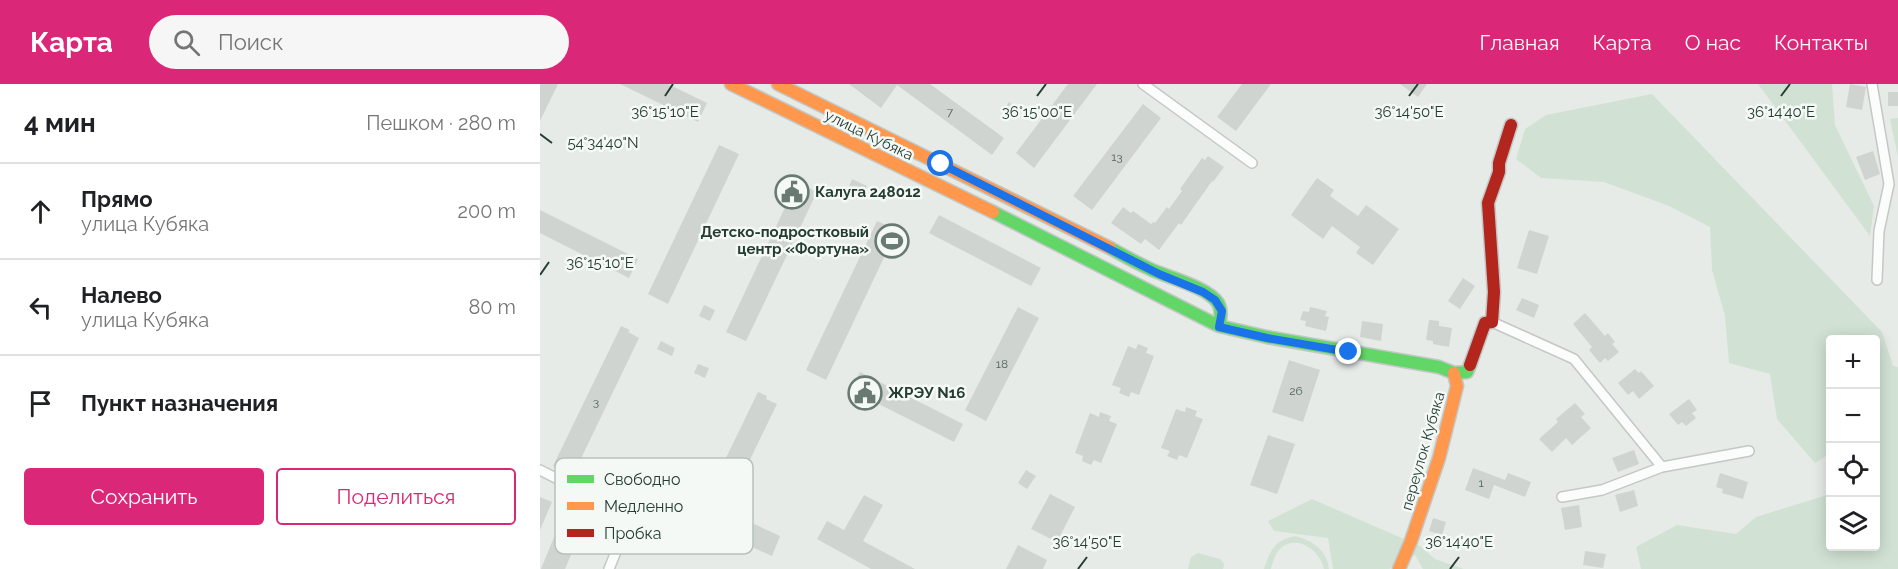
<!DOCTYPE html>
<html lang="ru">
<head>
<meta charset="utf-8">
<style>
	body { margin:0; font-family:Raleway,sans-serif; background:#f6f6f6; color:#202124 }
	.controls { position:absolute; right:18px; bottom:18px; display:grid; overflow:hidden; border-radius:6px; box-shadow:0 3px 15px #0003 }
	.controls button { width:54px; height:54px; display:grid; place-items:center; padding:0; border:0; border-bottom:2px solid #e0e0e0; background:#fff; color:#202124; font:30px sans-serif }
	.stop { position:absolute; width:18px; height:18px; margin:-14px; border:4px solid #1a73e8; border-radius:50%; background:#fff }
	.stop.end { background:#1a73e8; border-color:#fff; box-shadow:0 2px 6px #0008 }
	.list { margin:0; padding:0; list-style:none }
	h2 { display:flex; justify-content:space-between; align-items:center; height:78px; margin:0; padding:0 24px; font-size:26px }
	h2 small { font-size:20px; font-weight:400; color:#757577 }
	.list li { display:grid; grid-template-columns:39px 1fr auto; gap:18px; align-items:center; box-sizing:border-box; height:96px; padding:0 24px; border-top:2px solid #e0e0e0 }
	.list b { display:block; font-size:22px; white-space:nowrap }
	.list p { margin:0; font-size:20px; white-space:nowrap; color:#757577 }
	.list em { font-size:20px; font-style:normal; color:#757577 }
	.actions { display:flex; gap:12px; padding:18px 24px }
	.actions a { flex:1; padding:14px 0; border:2px solid #db2777; border-radius:6px; text-align:center; font-size:21px; color:#db2777 }
	.actions .main { background:#db2777; color:#fff }
	.icon { flex:none; width:33px; height:33px; fill:none; stroke:currentColor; stroke-width:2; stroke-linecap:round; stroke-linejoin:round }
	.map { position:relative; flex:none; width:1358px; height:485px; overflow:hidden }
	header { display:flex; align-items:center; gap:36px; box-sizing:border-box; height:84px; padding:0 30px; background:#db2777; color:#fff }
	header strong { font-size:28px }
	nav { display:flex; gap:33px; margin-inline-start:auto; font-size:21px }
	.search { width:420px; height:54px; background:#f6f6f6; display:flex; align-items:center; gap:15px; box-sizing:border-box; padding:0 21px; border-radius:33px; color:#757577; font-size:22px }
	main { display:flex }
	aside { flex:1; background:#fff }
	.map>svg:first-child { display:block }
	.green { fill:#d1e2d4 }
	.building { fill:#cfd4d1 }
	.lines { fill:none; stroke-linecap:round; stroke-linejoin:round }
	.street-casing { stroke:#c3c8c5; stroke-width:12 }
	.fast-casing { stroke:#c2c8c5; stroke-width:15 }
	.slow-casing { stroke:#c2c8c5; stroke-width:15 }
	.jam-casing { stroke:#c2c8c5; stroke-width:15 }
	.street { stroke:#fbfcfc; stroke-width:9 }
	.fast { stroke:#63d668; stroke-width:12 }
	.slow { stroke:#ff974d; stroke-width:12 }
	.jam { stroke:#b3261e; stroke-width:12 }
	.route { stroke:#1a73e8; stroke-width:8 }
	.ticks { fill:none; stroke:#253d33; stroke-width:2 }
	.labels { text-anchor:middle; stroke-width:5; stroke-linejoin:round; paint-order:stroke }
	.number-label { font-size:12px; fill:#50645b }
	.street-label { font-size:15px; fill:#253d33; stroke:#f5f9f6 }
	.poi-label { font-size:15px; font-weight:bold; fill:#253d33; stroke:#f5f9f6; text-anchor:start }
	.key { fill:#f5f9f6; stroke:#b7c1bc; stroke-width:1.5 }
	.key-label { font-size:16px; fill:#253d33 }
	.ticks-label { font-size:15px; text-anchor:middle; fill:#253d33; stroke:#f5f9f6; stroke-width:5; stroke-linejoin:round; paint-order:stroke }
</style>
</head>
<body>
<header>
<strong>Карта</strong>
<div class="search"><svg class="icon" aria-label="search" viewBox="0 0 24 24"><circle cx="10" cy="10" r="6"/><path d="M15 15l6 6"/></svg>Поиск</div>
<nav><a>Главная</a><a>Карта</a><a>О нас</a><a>Контакты</a></nav>
</header>
<main>
<aside>
<h2>4 мин<small>Пешком · 280 m</small></h2>
<ul class="list">
<li><svg class="icon" aria-label="ahead" viewBox="0 0 24 24"><path d="M12 20V5M6 11l6-6 6 6"/></svg><div><b>Прямо</b><p>улица Кубяка</p></div><em>200 m</em></li>
<li><svg class="icon" aria-label="left" viewBox="0 0 24 24"><path d="M17 20v-9H6M10 6l-5 5 5 5"/></svg><div><b>Налево</b><p>улица Кубяка</p></div><em>80 m</em></li>
<li><svg class="icon" aria-label="arrive" viewBox="0 0 24 24"><path d="M6 21V4h12l-3 4 3 4H6"/></svg><div><b>Пункт назначения</b></div></li>
</ul>
<div class="actions"><a class="main">Сохранить</a><a>Поделиться</a></div>
</aside>
<div class="map">
<svg width="1358" height="485" viewBox="0 0 1358 485">
	<rect width="100%" height="100%" fill="#e6ebe8"/>
	<path class="green" d="M1218,0H1292L1295,41L1334,122L1330,152Z
		M1112,10L1342,248L1353,282L1358,283V485H1101L1096,463L1137,441L1196,450L1216,433L1290,410V462H1336V255H1290V383L1289,370L1275,379L1237,335L1230,290L1189,279L1185,232L1172,186L1170,143L1129,122L1064,98L1001,94L976,75L985,45L1006,31Z
		M1358,34V73L1350,35Z
		M772,415L880,462L895,475L924,485H883L875,471L849,485H793L788,454L734,447L728,437Z
		M755,452C772,456 787,466 789,485H784C780,467 758,450 741,464C735,469 733,478 731,485H724C730,466 735,456 755,452Z
		M658,469L680,475L684,480L683,485H648L651,473Z"/>
	<path class="building" d="M0,0H18L0,37Z
		M80,0H128L167,19L158,38Z
		M309,0H390L464,54L452,71L357,1L341,24Z
		M528,0H557L494,84L476,69Z
		M702,0H731L696,47L677,33Z
		M860,0H887L878,13Z
		M1310,0L1326,3L1322,26L1306,23Z
		M1348,8H1358V22H1348Z
		M469,18L482,28L477,35L464,26Z
		M603,20L621,34L552,126L533,112Z
		M179,61L199,70L128,220L108,210Z
		M1333,67L1340,90L1325,96L1316,73Z
		M668,72L684,83L673,98L672,97L641,141L639,139L619,166L605,155L601,160L571,139L583,123L591,129L593,127L611,140L613,138L615,139L627,123L629,125L642,107L640,105L662,74L665,76Z
		M777,94L794,106L790,112L818,132L826,121L859,145L833,181L816,169L820,163L792,142L783,155L751,131Z
		M312,95L327,102L322,112L308,105Z
		M257,98L277,108L206,257L186,248Z
		M0,126L98,175L89,194L0,149Z
		M399,131L501,184L491,202L389,149Z
		M337,137L357,146L286,296L266,286Z
		M989,146L1009,152L997,190L977,184Z
		M923,194L935,202L920,225L908,217Z
		M982,214L999,221L994,234L976,226Z
		M164,221L175,226L170,237L159,232Z
		M478,223L499,234L446,337L425,326Z
		M770,223L787,227L785,232L789,233L786,247L765,242L766,237L760,236L763,227L769,228Z
		M1045,229L1065,252L1068,249L1075,258L1072,260L1079,268L1068,277L1065,274L1060,279L1049,266L1052,263L1033,240Z
		M889,236L899,237V242L912,244L909,263L893,260V257L886,256Z
		M822,237L843,240L841,257L820,253Z
		M81,242L90,246L88,248L99,254L34,389L24,385L23,387L13,382Z
		M121,257L135,264L132,272L117,265Z
		M598,260L608,264L606,269L614,272L599,311L591,308L589,313L579,309L581,304L572,301L588,262L596,265Z
		M749,276L780,286L763,338L732,328Z
		M158,280L169,284L165,294L154,289Z
		M1095,285L1099,289L1101,287L1114,302L1099,315L1093,307L1088,311L1078,299Z
		M320,288L423,340L414,358L311,306Z
		M218,308L227,312L226,315L237,320L171,456L161,451L160,453L150,448Z
		M1149,315L1157,326L1152,329L1156,334L1146,342L1142,338L1138,341L1129,330Z
		M1035,319L1045,330L1041,333L1051,344L1032,361L1026,354L1012,368L999,355L1018,338L1016,335Z
		M646,323L657,327L655,332L663,335L647,374L639,371L637,376L627,372L630,367L621,364L636,325L645,328Z
		M560,328L571,332L569,337L577,340L561,379L554,376L551,381L542,377L543,372L535,369L550,329L559,333Z
		M728,351L755,360L737,410L710,401Z
		M1094,366L1099,380L1078,388L1072,374Z
		M933,384L965,396L968,389L991,398L985,413L954,401L949,415L925,406Z
		M486,386L496,392L487,405L478,399Z
		M1180,389L1208,398L1203,415L1182,409L1183,405L1176,403Z
		M1094,406L1098,422L1080,428L1075,411Z
		M510,410L535,423L517,458L491,445Z
		M324,411L343,421L323,457L375,485H331L277,455L287,437L304,446Z
		M0,413L12,418L0,446Z
		M1039,421L1042,443L1025,446L1021,424Z
		M893,434L906,438L902,451L889,447Z
		M212,439L240,452L232,472L203,459Z
		M19,441L29,445L28,447L39,452L25,485H1Z
		M478,461L507,476L503,485H466Z
		M1045,467L1066,470L1063,484L1043,481Z"/>
	<g class="lines">
		<defs>
			<path id="street" d="M603,0L712,79
				M1332,0L1349,100L1339,147L1337,196
				M952,238L1034,275L1122,383L1062,406L1022,413
				M1122,383L1209,367
				M0,386L81,427L87,432V440L69,485"/>
			<path id="fast" d="M453,128L679,242L727,253L899,283L914,289L927,288L930,281
				M570,164C584,172 597,179 612,186C630,194 667,203 678,219C682,226 681,234 679,242"/>
			<path id="slow" d="M191,0L453,128
				M238,0L570,164
				M859,485L871,457L899,374L917,302L914,289"/>
			<path id="jam" d="M930,281L945,239L952,238L954,208L948,119L959,88V79L971,41"/>
		</defs>
		<use href="#street" class="street-casing"/>
		<use href="#fast" class="fast-casing"/>
		<use href="#slow" class="slow-casing"/>
		<use href="#jam" class="jam-casing"/>
		<use href="#street" class="street"/>
		<use href="#fast" class="fast"/>
		<use href="#slow" class="slow"/>
		<use href="#jam" class="jam"/>
	</g>
	<g class="lines">
		<path class="route" d="M401,80L619,190L663,208L675,216L682,227L679,243L727,254L809,268"/>
	</g>
	<path class="ticks" d="M125,12L133,0M497,12L506,0M869,12L878,0M1241,12L1250,0M0,50L12,59M0,191L9,178M538,485L547,473M910,485L919,473"/>
	<defs>
		<symbol id="civic-ring" viewBox="-11 -11 22 22"><circle r="9.5" fill="#f5f9f6" stroke="#697a72" stroke-width="1.5"/><path d="M-.6-6.5H3V-4.5H.6V-3L4-1V1h2V6H-6V1h2V-1L-.6-3ZM-1.2 2.5V6h2.4V2.5Z" fill="#697a72"/></symbol>
		<symbol id="stadium-ring" viewBox="-11 -11 22 22"><circle r="9.5" fill="#f5f9f6" stroke="#697a72" stroke-width="1.5"/><path d="M0-5a6.5 5 0 1 0 0 10a6.5 5 0 1 0 0-10ZM-3.5-1.8h7v3.6h-7Z" fill="#697a72"/></symbol>
	</defs>
	<g fill-rule="evenodd">
		<use href="#civic-ring" x="233" y="89" width="38" height="38"/>
		<use href="#stadium-ring" x="333" y="138" width="38" height="38"/>
		<use href="#civic-ring" x="306" y="290" width="38" height="38"/>
	</g>
	<g class="labels">
		<g class="number-label">
			<text x="410" y="32">7</text>
			<text x="577" y="77">13</text>
			<text x="462" y="284">18</text>
			<text x="756" y="311">26</text>
			<text x="56" y="322">3</text>
			<text x="941" y="403">1</text>
		</g>
		<g class="street-label">
			<text transform="translate(329 51) rotate(26)" y="5">улица Кубяка</text>
			<text transform="translate(883 367) rotate(-74)" y="5">переулок Кубяка</text>
		</g>
		<g class="poi-label">
			<text x="275" y="113">Калуга 248012</text>
			<text x="329" y="153" text-anchor="end">Детско-подростковый<tspan x="329" dy="17">центр «Фортуна»</tspan></text>
			<text x="348" y="314">ЖРЭУ N16</text>
		</g>
	</g>
	<rect x="15" y="374" width="198" height="96" rx="9" class="key"/>
	<rect x="27" y="391" width="27" height="8" fill="#63d668"/>
	<rect x="27" y="418" width="27" height="8" fill="#ff974d"/>
	<rect x="27" y="445" width="27" height="8" fill="#b3261e"/>
	<g class="key-label">
		<text x="64" y="401">Свободно</text>
		<text x="64" y="428">Медленно</text>
		<text x="64" y="455">Пробка</text>
	</g>
	<g class="ticks-label">
		<text x="125" y="33">36°15'10"E</text>
		<text x="497" y="33">36°15'00"E</text>
		<text x="869" y="33">36°14'50"E</text>
		<text x="1241" y="33">36°14'40"E</text>
		<text x="63" y="64">54°34'40"N</text>
		<text x="60" y="184">36°15'10"E</text>
		<text x="547" y="463">36°14'50"E</text>
		<text x="919" y="463">36°14'40"E</text>
	</g>
</svg>
<div class="controls">
<button>+</button>
<button>−</button>
<button><svg class="icon" aria-label="locate" viewBox="0 0 24 24"><circle cx="12" cy="12" r="6"/><path d="M12 2v4M12 18v4M2 12h4M18 12h4"/></svg></button>
<button><svg class="icon" aria-label="layers" viewBox="0 0 24 24"><path d="M12 4l9 5-9 5-9-5zM3 14l9 5 9-5"/></svg></button>
</div>
<div class="stop" style="left:401px;top:80px"></div>
<div class="stop end" style="left:809px;top:268px"></div>
</div>
</main>
</body>
</html>
